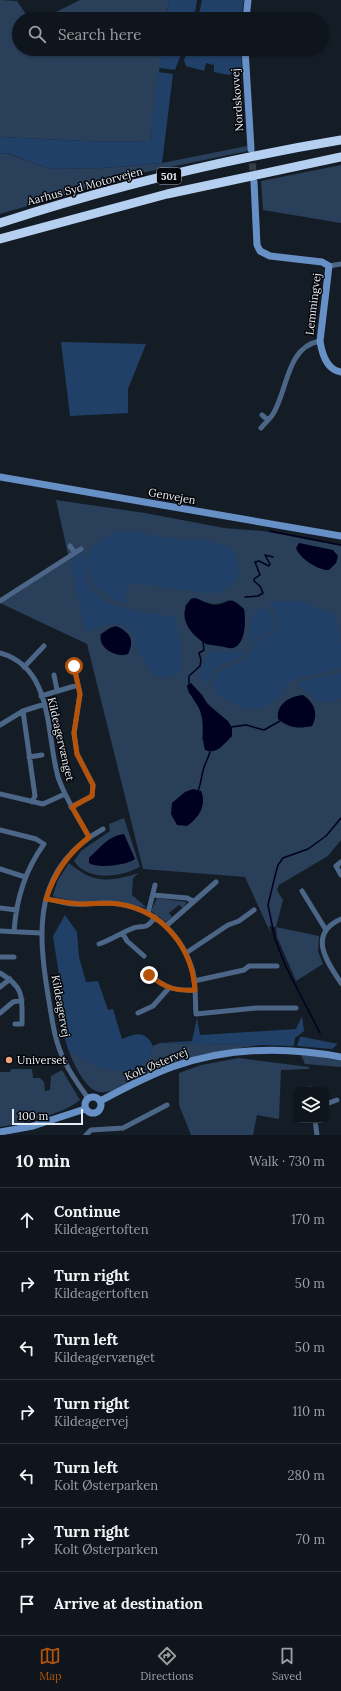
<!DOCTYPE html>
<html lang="en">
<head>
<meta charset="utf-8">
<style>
	body { margin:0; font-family:Lora,serif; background:#181e25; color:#f1f3f6 }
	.controls { position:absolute; right:12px; bottom:12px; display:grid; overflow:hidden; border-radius:8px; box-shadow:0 1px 3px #0004 }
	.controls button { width:36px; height:36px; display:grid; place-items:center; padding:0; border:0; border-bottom:1px solid #2f343b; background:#0f151c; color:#f1f3f6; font:20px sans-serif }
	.scale { position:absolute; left:12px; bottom:10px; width:71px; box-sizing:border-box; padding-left:4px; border:2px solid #e8eef5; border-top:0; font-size:11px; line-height:14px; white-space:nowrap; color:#e8eef5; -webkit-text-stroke:3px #04060a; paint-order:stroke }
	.stop { position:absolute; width:12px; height:12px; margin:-9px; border:3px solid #b45309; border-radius:50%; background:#fff }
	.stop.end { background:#b45309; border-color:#fff; box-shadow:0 1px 4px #0008 }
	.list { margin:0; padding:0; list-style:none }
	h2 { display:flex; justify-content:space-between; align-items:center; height:52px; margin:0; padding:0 16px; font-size:17px }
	h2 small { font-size:13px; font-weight:400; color:#9b9fa3 }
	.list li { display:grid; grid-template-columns:26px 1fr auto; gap:12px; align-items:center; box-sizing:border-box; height:64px; padding:0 16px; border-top:1px solid #2f343b }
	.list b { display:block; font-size:15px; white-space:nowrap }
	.list p { margin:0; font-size:13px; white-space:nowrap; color:#9b9fa3 }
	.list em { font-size:13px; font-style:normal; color:#9b9fa3 }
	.icon { flex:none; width:22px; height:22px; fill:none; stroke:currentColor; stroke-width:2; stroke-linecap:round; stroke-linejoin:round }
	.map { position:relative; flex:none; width:341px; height:1135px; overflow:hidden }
	.search { position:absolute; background:#0f151c; box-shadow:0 1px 3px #0004; left:12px; right:12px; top:12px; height:44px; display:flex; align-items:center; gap:10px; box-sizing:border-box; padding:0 14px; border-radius:22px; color:#9b9fa3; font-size:15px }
	.sheet { height:500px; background:#0f151c }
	nav { display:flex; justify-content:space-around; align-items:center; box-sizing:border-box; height:56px; border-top:1px solid #2f343b; background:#0f151c; font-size:11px; color:#9b9fa3 }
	nav a { display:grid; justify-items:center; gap:2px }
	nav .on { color:#b45309 }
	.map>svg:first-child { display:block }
	.green { fill:#293f5a; fill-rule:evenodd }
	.forest { fill:#214067 }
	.water { fill:#000120 }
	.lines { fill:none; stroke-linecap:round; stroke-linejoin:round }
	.stream { stroke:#000120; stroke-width:1.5 }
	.secondary-tunnel { stroke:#343c45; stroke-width:7; stroke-dasharray:7 3.5; stroke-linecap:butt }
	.street { stroke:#4c6687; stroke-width:5 }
	.secondary { stroke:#6790c6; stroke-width:7 }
	.highway { stroke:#b5cff0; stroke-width:9 }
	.route { stroke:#b45309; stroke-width:5 }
	.poi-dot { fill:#f1a17c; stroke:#04060a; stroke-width:1.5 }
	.labels { text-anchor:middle; stroke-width:3; stroke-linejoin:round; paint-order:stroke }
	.shield { fill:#04060a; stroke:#a4a8ae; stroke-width:1 }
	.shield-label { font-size:10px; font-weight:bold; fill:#e8eef5 }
	.street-label { font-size:11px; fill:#e8eef5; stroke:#04060a }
	.poi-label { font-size:11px; fill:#e8eef5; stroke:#04060a; text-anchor:start }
</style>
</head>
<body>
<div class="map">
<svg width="341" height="1135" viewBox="0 0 341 1135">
	<rect width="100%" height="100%" fill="#141c26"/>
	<path class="green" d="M0,0L17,1L29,19H19V49H162L150,142L84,141L0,137Z
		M80,0H169L166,19H42Z
		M247,146L248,151L112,179L86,189L0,214V154L6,153L50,169L104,168L162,163Z
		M341,165V223L263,210L261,181Z
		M56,500L145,513L224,528L263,531L341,546V840L328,856L279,885L277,890L283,900L276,927L319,936L318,951L323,964L296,981L277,937L276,927L269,926L271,934L245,877L143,869L87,644L0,603L69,559ZM195,598C209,604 216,607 229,600L217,645L207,644L192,633L185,606L191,599ZM187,691L202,695C210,711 232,718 232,736L225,743L202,740C204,722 202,704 187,691Z
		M124,818L140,867C120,877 88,882 74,861L81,851L110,831L109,824ZM96,852L128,863L93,865L89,858Z
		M69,863C94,884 108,882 139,873L133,878L132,895L147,908L119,901L78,902L54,897L53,895L58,880Z
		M157,898L187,902L183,908L179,905L169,913L172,917L166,922L151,911Z
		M160,1043L261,1045C234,1049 207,1052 181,1061C164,1066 149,1075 133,1082C123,1086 109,1094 99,1092C85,1090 72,1060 68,1049L75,1055L125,1072L148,1060L153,1046Z
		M300,1053L341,1061V1067L305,1064Z
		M239,1058L309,1067V1069L281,1070L279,1119L257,1115L253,1135H191L179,1105V1073L201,1065Z
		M11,1069H32L33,1078H40L44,1082L45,1091L50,1090L51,1076L62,1070L80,1100C62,1115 23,1123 0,1127V1072H10Z"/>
	<path class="forest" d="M169,0H197L194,19H166Z
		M202,0H244L241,19H198Z
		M162,49H183L175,70L159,68Z
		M188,49H241L242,67L229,75L214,72V65L206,63L204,71L186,66L184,60Z
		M158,72L173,74L162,163L104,168L50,169L7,153L0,154V137L84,141L150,142Z
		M61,342L146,344L128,389V413L70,416Z
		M133,532L169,538L207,541L224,545L232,549L239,566L238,578L223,591L215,594L132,583L127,587L125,603C101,598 79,575 90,549L111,533Z
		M81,553C88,558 84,574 87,582C98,611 149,612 176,617C177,633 186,659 179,673L166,677L155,676C150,668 138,655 136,647C135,644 136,641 135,638C127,615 101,626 85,631L70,560Z
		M269,601H298L333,613L336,616L341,644V668C332,671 297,677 291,681C287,683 283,691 280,695C267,712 249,711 231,702C224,698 216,696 214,687C211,667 230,670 242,661C249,656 251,649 257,643C266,633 275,638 280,622L274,607L268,603Z
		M260,607C270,609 281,620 272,630C264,637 257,634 248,646L252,617Z
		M243,651L245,653C237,662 227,661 217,667C210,671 210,682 207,684L200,675V670L208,655L213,652Z
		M341,673V698L333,701L318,702L297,683Z
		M65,915L77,932L79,957L86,982L98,981L108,1010L113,1009L122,1039C135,1033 146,1030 153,1046L148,1060L141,1068L125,1072L97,1066L75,1055L68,1049L61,1026L59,1004L61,988L53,936Z
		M302,1016L304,1031L295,1038L294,1046L160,1043L192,1041L197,1018L200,1035L296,1029Z
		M300,1037H303L338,1044L332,1049L297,1046Z"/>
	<path class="water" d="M299,543L333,550L338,556L336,563L329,570C319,571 299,558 296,548Z
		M195,598C201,600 208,604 213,605C231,606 226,592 244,609C246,620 246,644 233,648C228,649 222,646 218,646C214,645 209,645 206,644C189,634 176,615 191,599Z
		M116,626C130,632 135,640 128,654C117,658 97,648 101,634L110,628Z
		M191,683L202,695L207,704L228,721L232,728V736C223,744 218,755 205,750C201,738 205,725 201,713C198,703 188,695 187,685Z
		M303,695C314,702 319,714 312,726C298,729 289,728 278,719C276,704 290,696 303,695Z
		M193,789L201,791C207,805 199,818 187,826L177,825L171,814L172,803L185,792Z
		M124,834L135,859C127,865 98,869 89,863V858C100,848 108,836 124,834Z"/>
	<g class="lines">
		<path class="stream" d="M270,531L341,545
			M245,597L258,596L263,593L260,586L254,581V579L260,575L255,562L259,561L269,566L270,564L265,555L273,557
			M189,676L200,666L201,660L199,653L204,650L203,642
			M189,677V683
			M231,727L246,725L264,730L280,721
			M198,791C201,784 201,778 203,771C204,765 208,759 210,752
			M320,1033L286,967L275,939L268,905L275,876L278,865L283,858L308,849L326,836L341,818"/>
		<path class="secondary-tunnel" d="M252,153L253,180"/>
		<path class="street" d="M329,266L341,264
			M262,415L268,420
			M261,428C265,423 270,419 273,414C288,390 286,347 320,341
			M70,546L75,553
			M0,601L81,549
			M0,653C54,668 46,735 58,777C65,798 78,817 89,837
			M24,667L44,646
			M54,675L57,690
			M41,696L78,685
			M23,711L35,796L32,802
			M0,725L23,711L45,704
			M29,757L42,755
			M0,794L43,804L65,794
			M71,807L92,796L93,785L77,754L74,733L80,694L74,667
			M0,830L36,839L44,844C25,870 16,900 14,932
			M341,862L336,866L341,875
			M0,869L25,877
			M302,891L326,930
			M153,895L187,898L193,901
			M46,899C55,900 64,903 73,904C89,905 104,901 119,904C155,909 183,936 193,972C196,985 195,1000 196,1014L257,1008H296
			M0,908L17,910
			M148,913L155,885
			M341,919C307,934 327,962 341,983
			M166,926L216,882
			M0,931L41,933
			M123,934L127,941L144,956
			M99,944C111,940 119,934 131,929C142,923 144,933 155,917
			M186,953L228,925L239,921L254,910
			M0,957H14
			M0,973C25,988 22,997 22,1024H15
			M149,975C166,988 174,991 195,990
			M194,981L244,970L249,966H277
			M0,987L10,979
			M0,1013L13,1002L22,1000
			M138,1013L153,1006L169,988
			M310,1089V1090
			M88,1098C80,1087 71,1075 65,1062C54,1041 52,1018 48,995C37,928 34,867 103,829
			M326,1104L337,1100
			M315,1120L317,1135
			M86,1135L91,1130L123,1128L167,1105"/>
		<path class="secondary" d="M246,19L248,0
			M245,49L251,149
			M254,182L257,245L260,251L270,256L322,262L329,266L320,341C322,354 327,370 341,372
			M0,477L341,536
			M85 1105a8 8 0 1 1 16 0a8 8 0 1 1-16 0Z
			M100,1101C123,1089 147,1076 172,1067C228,1047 283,1046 341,1057
			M0,1132L33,1126L85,1109"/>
		<path class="highway" d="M0,223C111,187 226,159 341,140
			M0,239L167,194L341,157"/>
	</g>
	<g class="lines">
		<path class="route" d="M74,666L80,694L74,733L77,754L93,785L92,796L72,807L89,837C68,854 55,872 46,899C58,901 70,904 83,904C95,904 107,902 119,904C163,911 192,947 195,990C174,991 166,988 149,975"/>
	</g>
	<circle class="poi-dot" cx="9" cy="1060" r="4"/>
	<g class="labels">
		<rect class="shield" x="157" y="168" width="24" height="16" rx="3"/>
		<g class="shield-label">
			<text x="169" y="180">501</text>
		</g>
		<g class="street-label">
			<text transform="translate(237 100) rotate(-94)" y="4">Nordskovvej</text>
			<text transform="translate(85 186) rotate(-15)" y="4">Aarhus Syd Motorvejen</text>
			<text transform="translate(313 304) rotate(-83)" y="4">Lemmingvej</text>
			<text transform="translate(172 496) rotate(10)" y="4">Genvejen</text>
			<text transform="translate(61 739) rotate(77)" y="4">Kildeagervænget</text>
			<text transform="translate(61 1006) rotate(80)" y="4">Kildeagervej</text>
			<text transform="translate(156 1064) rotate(-23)" y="4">Kolt Østervej</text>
		</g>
		<g class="poi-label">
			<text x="17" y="1064">Universet</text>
		</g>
	</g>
</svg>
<div class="controls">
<button><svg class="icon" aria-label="layers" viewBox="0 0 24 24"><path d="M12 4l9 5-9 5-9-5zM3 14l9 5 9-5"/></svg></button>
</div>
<div class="scale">100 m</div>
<div class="stop" style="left:74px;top:666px"></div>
<div class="stop end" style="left:149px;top:975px"></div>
<div class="search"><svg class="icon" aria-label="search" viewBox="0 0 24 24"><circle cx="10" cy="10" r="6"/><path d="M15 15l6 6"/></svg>Search here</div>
</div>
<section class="sheet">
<h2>10 min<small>Walk · 730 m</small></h2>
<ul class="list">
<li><svg class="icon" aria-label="ahead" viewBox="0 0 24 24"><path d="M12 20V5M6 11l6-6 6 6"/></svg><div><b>Continue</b><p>Kildeagertoften</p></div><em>170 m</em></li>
<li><svg class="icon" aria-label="right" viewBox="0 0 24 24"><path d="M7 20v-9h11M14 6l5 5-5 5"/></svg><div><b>Turn right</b><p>Kildeagertoften</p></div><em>50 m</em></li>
<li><svg class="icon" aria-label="left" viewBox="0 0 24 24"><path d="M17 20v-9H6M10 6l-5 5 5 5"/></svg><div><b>Turn left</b><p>Kildeagervænget</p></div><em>50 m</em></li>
<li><svg class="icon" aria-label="right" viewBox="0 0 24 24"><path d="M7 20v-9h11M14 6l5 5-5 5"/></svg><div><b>Turn right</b><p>Kildeagervej</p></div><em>110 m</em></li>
<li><svg class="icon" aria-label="left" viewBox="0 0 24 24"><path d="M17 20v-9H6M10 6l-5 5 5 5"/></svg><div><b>Turn left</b><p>Kolt Østerparken</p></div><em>280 m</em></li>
<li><svg class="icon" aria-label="right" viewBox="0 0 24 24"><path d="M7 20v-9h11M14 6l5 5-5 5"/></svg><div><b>Turn right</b><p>Kolt Østerparken</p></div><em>70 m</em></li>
<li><svg class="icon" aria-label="arrive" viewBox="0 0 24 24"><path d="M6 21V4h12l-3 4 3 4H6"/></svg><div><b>Arrive at destination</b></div></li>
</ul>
</section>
<nav>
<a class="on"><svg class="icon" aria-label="map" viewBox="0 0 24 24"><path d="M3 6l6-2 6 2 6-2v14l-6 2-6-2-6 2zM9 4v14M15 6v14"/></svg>Map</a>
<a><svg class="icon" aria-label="directions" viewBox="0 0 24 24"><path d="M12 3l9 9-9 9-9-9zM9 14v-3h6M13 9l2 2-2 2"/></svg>Directions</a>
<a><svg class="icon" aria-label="saved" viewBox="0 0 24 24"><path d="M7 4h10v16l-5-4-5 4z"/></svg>Saved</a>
</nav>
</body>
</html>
